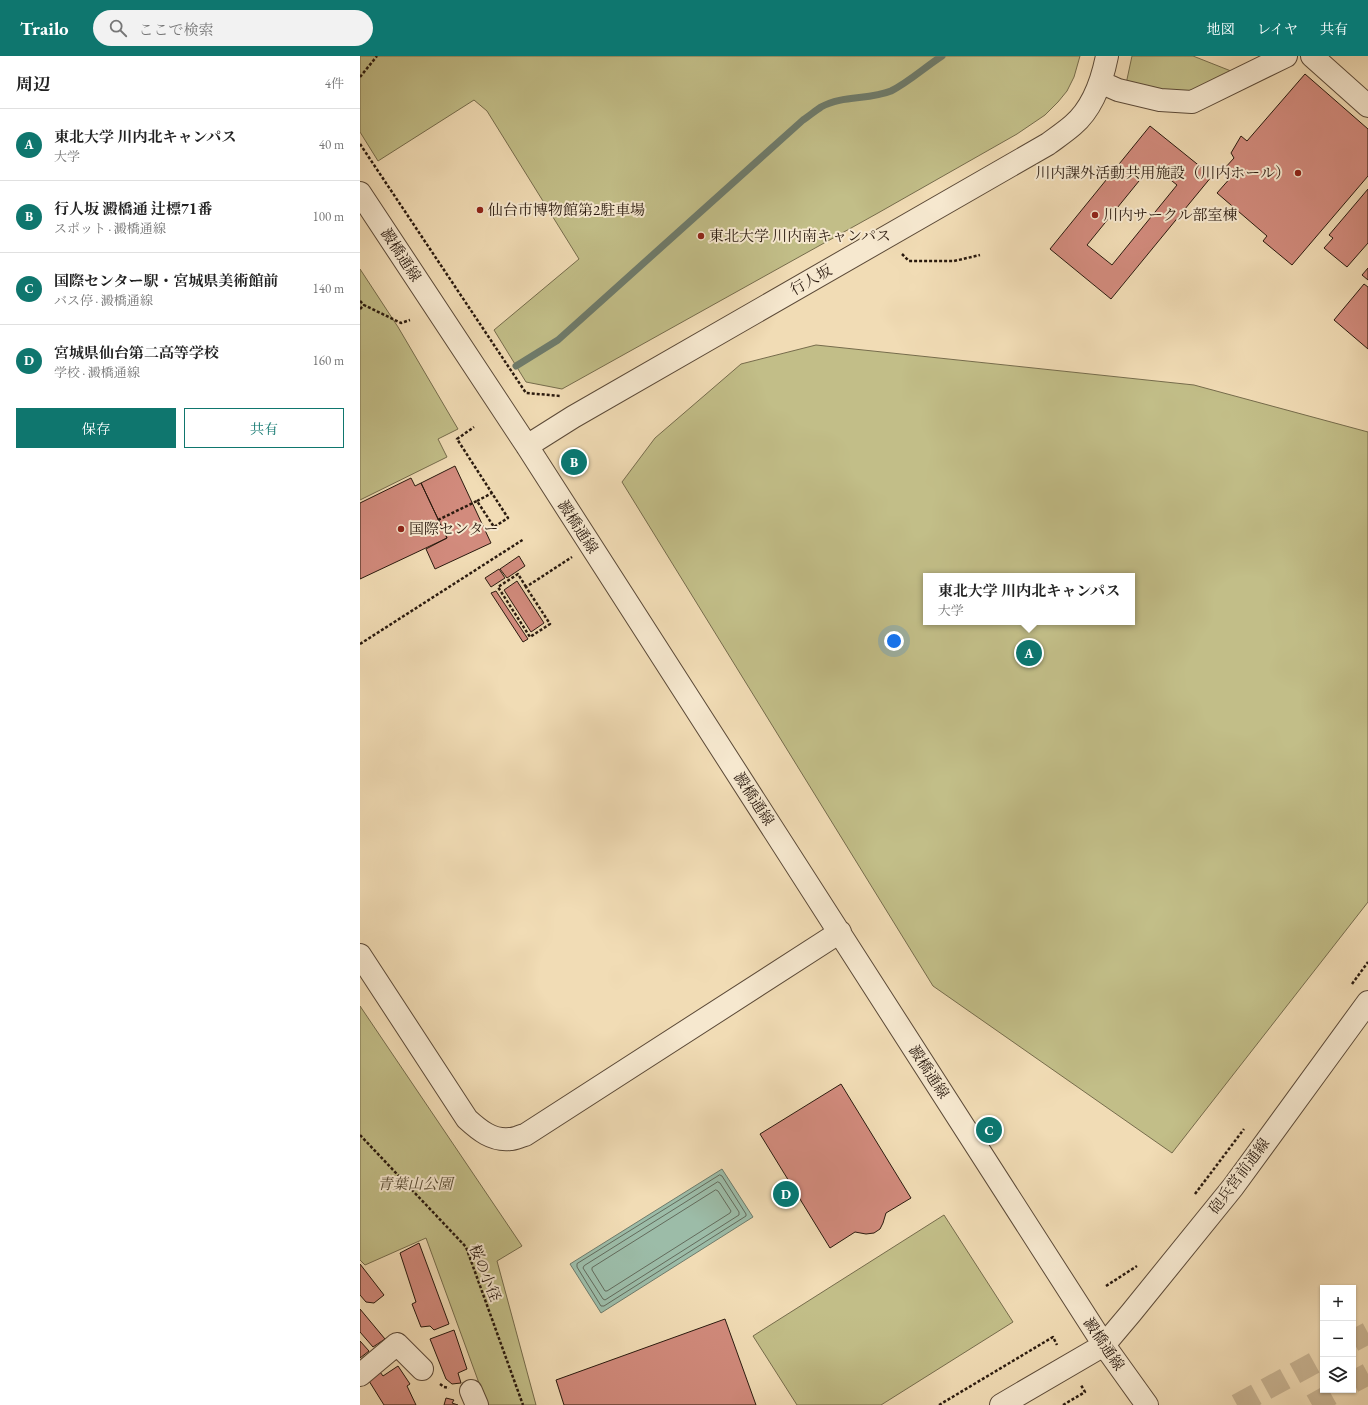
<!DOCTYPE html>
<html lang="ja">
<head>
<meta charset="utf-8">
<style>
	body { margin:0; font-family:"EB Garamond","Noto Serif JP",serif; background:#f2f2f2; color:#222 }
	.controls { position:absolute; right:12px; bottom:12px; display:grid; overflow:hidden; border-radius:0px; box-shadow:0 1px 3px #0004 }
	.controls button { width:36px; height:36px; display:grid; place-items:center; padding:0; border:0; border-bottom:1px solid #e0e0e0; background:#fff; color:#222; font:20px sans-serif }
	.you { position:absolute; left:534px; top:585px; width:14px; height:14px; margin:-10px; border:3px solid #fff; border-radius:50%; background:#1a73e8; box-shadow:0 0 0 6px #1a73e833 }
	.badge { display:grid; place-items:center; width:26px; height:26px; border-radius:50%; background:#0f766e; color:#fff; font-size:13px; font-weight:700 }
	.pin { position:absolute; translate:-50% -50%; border:2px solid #fff; box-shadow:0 1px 4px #0006 }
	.popup { position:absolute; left:563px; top:517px; width:212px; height:52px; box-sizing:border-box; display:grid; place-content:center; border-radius:0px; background:#fff; filter:drop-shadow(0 1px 3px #0005); font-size:13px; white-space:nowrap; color:#767676 }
	.popup b { font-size:15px; color:#222 }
	.popup::after { content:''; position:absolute; left:50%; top:100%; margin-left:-8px; border:8px solid transparent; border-top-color:#fff }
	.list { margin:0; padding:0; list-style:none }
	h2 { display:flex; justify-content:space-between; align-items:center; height:52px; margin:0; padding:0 16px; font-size:17px }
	h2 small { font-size:13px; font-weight:400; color:#767676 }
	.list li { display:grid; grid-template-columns:26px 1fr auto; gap:12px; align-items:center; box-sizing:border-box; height:72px; padding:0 16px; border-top:1px solid #e0e0e0 }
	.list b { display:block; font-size:15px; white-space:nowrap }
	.list p { margin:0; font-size:13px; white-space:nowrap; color:#767676 }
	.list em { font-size:13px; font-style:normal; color:#767676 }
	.actions { display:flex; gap:8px; padding:12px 16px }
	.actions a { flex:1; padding:9px 0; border:1px solid #0f766e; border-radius:0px; text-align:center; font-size:14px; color:#0f766e }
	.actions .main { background:#0f766e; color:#fff }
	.icon { flex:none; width:22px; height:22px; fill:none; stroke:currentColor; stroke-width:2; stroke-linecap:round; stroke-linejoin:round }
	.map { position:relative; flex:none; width:1008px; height:1349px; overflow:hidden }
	header { display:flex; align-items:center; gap:24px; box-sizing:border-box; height:56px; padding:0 20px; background:#0f766e; color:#fff }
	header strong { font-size:19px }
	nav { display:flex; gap:22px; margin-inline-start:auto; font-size:14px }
	.search { width:280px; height:36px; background:#f2f2f2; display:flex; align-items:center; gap:10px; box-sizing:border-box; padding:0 14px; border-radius:22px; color:#767676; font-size:15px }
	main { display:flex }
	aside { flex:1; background:#fff }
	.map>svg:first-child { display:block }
	.green { fill:#c2be88; stroke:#766c4c; fill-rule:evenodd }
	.water { fill:#9cbca8; stroke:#6e7b6b }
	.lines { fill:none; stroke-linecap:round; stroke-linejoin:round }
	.shore { stroke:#636b5c; stroke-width:1 }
	.stream { stroke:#6e7b6b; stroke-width:7 }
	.building { fill:#d28b7d; stroke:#2a1a0f; fill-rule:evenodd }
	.highway-tunnel { stroke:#c9b594; stroke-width:22; stroke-dasharray:22 11; stroke-linecap:butt }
	.minor-casing { stroke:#5c4a38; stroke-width:24 }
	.path { stroke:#2a1a0f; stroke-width:2.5; stroke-dasharray:3 2; stroke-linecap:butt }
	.minor { stroke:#f6e8cf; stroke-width:22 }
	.poi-dot { fill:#8f2418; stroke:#f6e8cf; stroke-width:1.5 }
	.labels { text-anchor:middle; stroke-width:4; stroke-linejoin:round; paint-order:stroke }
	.poi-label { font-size:15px; fill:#2a1a0f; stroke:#f6e8cf; text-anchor:start }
	.street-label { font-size:15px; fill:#2a1a0f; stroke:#f6e8cf }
	.park-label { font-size:15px; font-style:italic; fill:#584b33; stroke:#f6e8cf }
</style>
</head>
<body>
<header>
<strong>Trailo</strong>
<div class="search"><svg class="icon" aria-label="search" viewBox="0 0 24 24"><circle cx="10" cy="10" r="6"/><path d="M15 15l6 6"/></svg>ここで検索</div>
<nav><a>地図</a><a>レイヤ</a><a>共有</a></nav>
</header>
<main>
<aside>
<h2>周辺<small>4件</small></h2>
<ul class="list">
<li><span class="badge">A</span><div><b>東北大学 川内北キャンパス</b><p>大学</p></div><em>40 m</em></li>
<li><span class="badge">B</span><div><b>行人坂 澱橋通 辻標71番</b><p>スポット · 澱橋通線</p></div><em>100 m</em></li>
<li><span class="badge">C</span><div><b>国際センター駅・宮城県美術館前</b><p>バス停 · 澱橋通線</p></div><em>140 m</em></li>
<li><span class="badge">D</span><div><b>宮城県仙台第二高等学校</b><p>学校 · 澱橋通線</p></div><em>160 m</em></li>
</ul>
<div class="actions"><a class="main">保存</a><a>共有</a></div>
</aside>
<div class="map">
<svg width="1008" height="1349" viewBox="0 0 1008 1349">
	<rect width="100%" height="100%" fill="#f1dcb5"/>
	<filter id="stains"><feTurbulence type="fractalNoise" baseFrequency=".005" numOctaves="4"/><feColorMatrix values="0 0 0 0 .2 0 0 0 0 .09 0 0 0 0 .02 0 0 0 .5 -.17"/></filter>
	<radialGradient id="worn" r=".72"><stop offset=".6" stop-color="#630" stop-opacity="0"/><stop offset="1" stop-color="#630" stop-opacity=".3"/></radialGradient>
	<path class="green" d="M0,0H720L714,21L707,35L698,46L685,59L657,78L518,157L202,333L166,326L134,274L219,203L127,55L114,44L18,105L0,76Z
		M772,0H833L876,17L828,38L766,28Z
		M0,213L38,271L98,373L78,383L87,401L0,444Z
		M456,289L834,329L1008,376V846L812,1097L573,930L262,426L295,382L381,308ZM566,520H772V566H566Z
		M0,950L162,1190L137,1205L176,1349H127L66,1182L5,1209L0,1204Z
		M584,1159L653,1266L521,1349H437L393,1280Z"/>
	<path class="water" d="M362,1113L393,1161L241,1257L210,1208Z"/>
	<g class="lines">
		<path class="shore" d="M360,1119L362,1120L386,1158V1160L244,1250H241L217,1211V1208Z
			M358,1126L360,1127L379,1156V1159L245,1244L243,1243L223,1212L224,1210Z
			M356,1134L358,1135L371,1155L370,1157L247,1235H245L232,1214V1212Z"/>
		<path class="stream" d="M156,310L198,284L443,64C449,60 455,55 461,51C482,39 509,44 531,35C549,26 565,11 582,0"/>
	</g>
	<path class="building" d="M945,18L1008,73V120L932,209L903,185L907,180L857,137L872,120L864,113L874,102L871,97L881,80L887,85Z
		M790,70L852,120L751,243L690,193ZM792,109L817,129L752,209L727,189Z
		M1008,133V187L987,211L964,192L973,182L969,179Z
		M1008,212V224L1002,219Z
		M1004,228L1008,231V293L974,264Z
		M95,410L131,487L75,513L66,493L87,482L61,427Z
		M51,422L55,430L61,427L87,482L0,523V447Z
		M159,500L165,510L147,522L140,513Z
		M139,513L145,522L131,531L125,522Z
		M157,525L184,567L171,576L144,534Z
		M136,535L168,583L163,586L131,537Z
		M481,1028L551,1142L526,1157L523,1167L520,1173L514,1177L506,1178L495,1176L470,1192L400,1078Z
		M59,1187L89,1268L74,1274L70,1270L61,1271L52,1248L56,1246L40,1197Z
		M0,1208L24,1239L14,1247L6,1246L0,1239Z
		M0,1253L25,1283L13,1291L0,1276Z
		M365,1263L396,1349H204L196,1324Z
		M94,1274L107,1313L98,1317L101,1327L92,1328L86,1323L70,1283Z
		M0,1285L9,1295L0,1302Z
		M38,1310L50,1328L47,1330L56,1349H24L9,1325L20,1316L23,1320Z
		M86,1342L94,1344L92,1347L98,1349H84Z"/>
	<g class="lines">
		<path class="highway-tunnel" d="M993,1285L1008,1277
			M993,1326L1008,1318
			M877,1349L963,1302
			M952,1349L979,1334"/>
		<defs>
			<path id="minor" d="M952,0L1008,50
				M740,26L758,34L800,44L832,46L926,0
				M0,137L167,390L744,1289L787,1349
				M167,390L213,361L688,88C696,82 705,76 713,69C733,52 742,25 747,0
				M0,899L107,1063C119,1074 132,1085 150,1083C155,1083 160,1080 165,1079L480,876
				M0,1319L37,1288L62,1313
				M111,1335L117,1349
				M641,1349L744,1289L771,1257L873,1131L1008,946"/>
		</defs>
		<use href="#minor" class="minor-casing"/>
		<path class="path" d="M0,21L17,0
			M0,88L166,337L201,340
			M542,198L549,205H594L620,199
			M0,245L4,249L41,267L50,264
			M0,253L4,249
			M117,445L132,437
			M78,464L117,445L134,471L148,462L97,383L114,371
			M166,531L158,518L138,531L170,581L190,568L166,531L212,501
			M0,588L164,483
			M992,928L1008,906
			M0,1079L106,1191L163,1349
			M835,1138L884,1073
			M746,1230L777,1210
			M80,1328L84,1331L89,1332
			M579,1349L693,1281L697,1289
			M703,1349L725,1336L721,1329"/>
		<use href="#minor" class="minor"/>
	</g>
	<g class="poi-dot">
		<circle cx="938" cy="117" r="4"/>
		<circle cx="120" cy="154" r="4"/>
		<circle cx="735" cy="159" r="4"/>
		<circle cx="341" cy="180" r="4"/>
		<circle cx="41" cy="473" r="4"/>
	</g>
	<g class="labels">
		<g class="poi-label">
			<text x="930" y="122" text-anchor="end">川内課外活動共用施設（川内ホール）</text>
			<text x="128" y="159">仙台市博物館第2駐車場</text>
			<text x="743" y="164">川内サークル部室棟</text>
			<text x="349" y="185">東北大学 川内南キャンパス</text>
			<text x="49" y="478">国際センター</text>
		</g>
		<g class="street-label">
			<text transform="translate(41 199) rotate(57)" y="5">澱橋通線</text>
			<text transform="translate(451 224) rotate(-30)" y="5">行人坂</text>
			<text transform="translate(218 471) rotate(57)" y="5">澱橋通線</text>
			<text transform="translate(394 743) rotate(57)" y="5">澱橋通線</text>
			<text transform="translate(569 1016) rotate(57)" y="5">澱橋通線</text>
			<text transform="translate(879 1120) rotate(-53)" y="5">砲兵営前通線</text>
			<text transform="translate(125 1217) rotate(68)" y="5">桜の小径</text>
			<text transform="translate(744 1288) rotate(56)" y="5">澱橋通線</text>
		</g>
		<g class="park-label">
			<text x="55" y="1133">青葉山公園</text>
		</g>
	</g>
	<rect width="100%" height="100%" filter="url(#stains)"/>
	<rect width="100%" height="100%" fill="url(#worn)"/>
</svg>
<div class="controls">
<button>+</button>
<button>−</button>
<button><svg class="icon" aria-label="layers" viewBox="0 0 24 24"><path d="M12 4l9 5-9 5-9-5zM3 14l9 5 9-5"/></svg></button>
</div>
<div class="you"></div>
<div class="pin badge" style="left:669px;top:597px">A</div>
<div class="popup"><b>東北大学 川内北キャンパス</b>大学</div>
<div class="pin badge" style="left:214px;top:406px">B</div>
<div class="pin badge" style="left:629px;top:1074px">C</div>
<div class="pin badge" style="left:426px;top:1138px">D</div>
</div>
</main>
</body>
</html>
